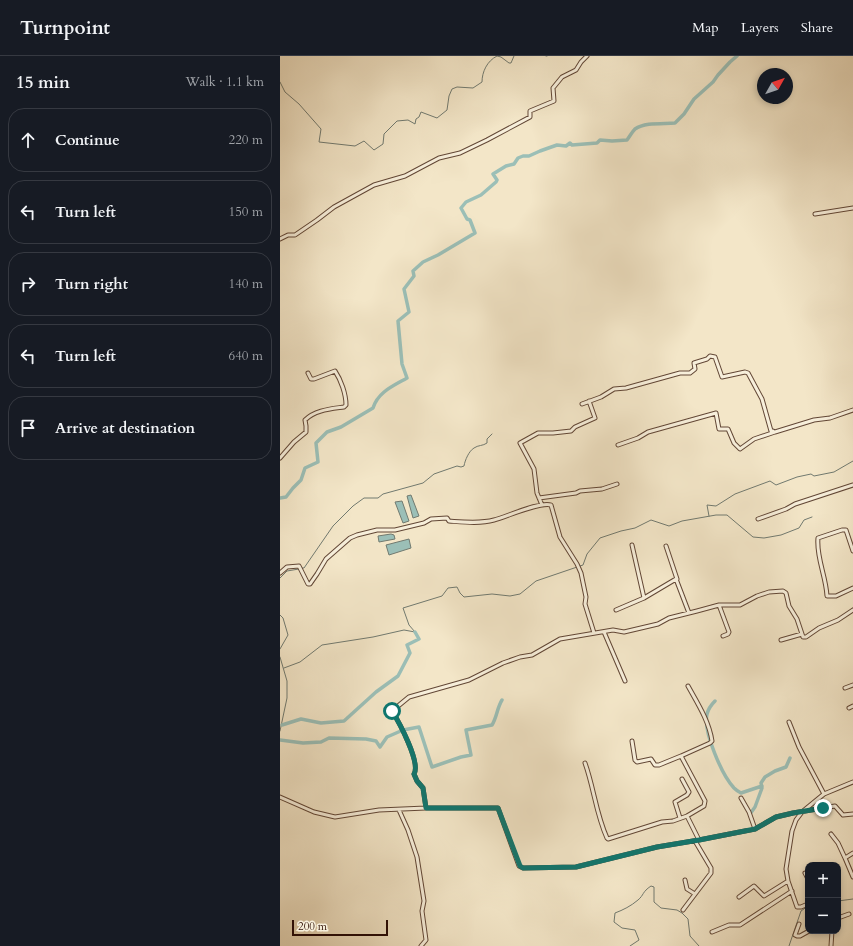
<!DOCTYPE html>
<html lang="en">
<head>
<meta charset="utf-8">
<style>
	body { margin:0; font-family:Cardo,serif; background:#20242c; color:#f1f3f6 }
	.controls { position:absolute; right:12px; bottom:12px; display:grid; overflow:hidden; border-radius:8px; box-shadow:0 2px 6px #0003 }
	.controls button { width:36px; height:36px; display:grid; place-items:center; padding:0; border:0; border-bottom:1px solid #363941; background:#171b24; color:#f1f3f6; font:20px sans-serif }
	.compass { position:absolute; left:477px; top:12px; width:36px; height:36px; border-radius:50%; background:#171b24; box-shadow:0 2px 6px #0003; rotate:50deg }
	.scale { position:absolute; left:12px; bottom:10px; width:96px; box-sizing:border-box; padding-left:4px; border:2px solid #321206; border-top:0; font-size:11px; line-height:14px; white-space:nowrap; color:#321206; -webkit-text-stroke:3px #f7efdb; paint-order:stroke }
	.stop { position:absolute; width:12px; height:12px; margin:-9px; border:3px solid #0f766e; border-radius:50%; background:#fff }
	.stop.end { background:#0f766e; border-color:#fff; box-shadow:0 1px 4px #0008 }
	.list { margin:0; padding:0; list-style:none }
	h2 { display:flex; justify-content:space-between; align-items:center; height:52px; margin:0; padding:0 16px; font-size:17px }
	h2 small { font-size:13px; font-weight:400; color:#9ea1a6 }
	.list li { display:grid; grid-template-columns:26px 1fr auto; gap:12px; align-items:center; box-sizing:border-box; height:64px; margin:0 8px 8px; padding:0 8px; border:1px solid #363941; border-radius:16px }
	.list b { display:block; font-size:15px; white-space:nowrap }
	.list em { font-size:13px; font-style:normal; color:#9ea1a6 }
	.icon { flex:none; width:22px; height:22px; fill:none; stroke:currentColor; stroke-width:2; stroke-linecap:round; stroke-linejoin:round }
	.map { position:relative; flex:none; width:573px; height:890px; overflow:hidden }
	header { display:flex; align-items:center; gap:24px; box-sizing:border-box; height:56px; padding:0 20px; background:#171b24; border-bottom:1px solid #363941 }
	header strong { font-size:19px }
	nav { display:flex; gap:22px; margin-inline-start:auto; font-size:14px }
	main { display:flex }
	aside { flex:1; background:#171b24 }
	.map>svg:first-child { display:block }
	.water { fill:#9bbfb7; stroke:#717a70 }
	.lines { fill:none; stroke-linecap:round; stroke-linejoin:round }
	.stream { stroke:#717a70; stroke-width:1 }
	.canal { stroke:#9bbfb7; stroke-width:3.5 }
	.street-casing { stroke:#624736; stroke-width:5 }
	.street { stroke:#f7efdb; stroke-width:3 }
	.route { stroke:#0f766e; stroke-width:5 }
</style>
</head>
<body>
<header>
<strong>Turnpoint</strong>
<nav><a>Map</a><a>Layers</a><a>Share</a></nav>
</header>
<main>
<aside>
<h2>15 min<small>Walk · 1.1 km</small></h2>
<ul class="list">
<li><svg class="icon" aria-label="ahead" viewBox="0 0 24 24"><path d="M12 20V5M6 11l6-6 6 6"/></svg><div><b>Continue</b></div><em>220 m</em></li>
<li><svg class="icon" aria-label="left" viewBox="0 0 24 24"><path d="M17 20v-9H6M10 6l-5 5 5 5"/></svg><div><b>Turn left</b></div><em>150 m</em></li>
<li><svg class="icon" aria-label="right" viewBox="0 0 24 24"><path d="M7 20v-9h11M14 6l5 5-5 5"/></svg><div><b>Turn right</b></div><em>140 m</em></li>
<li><svg class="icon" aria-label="left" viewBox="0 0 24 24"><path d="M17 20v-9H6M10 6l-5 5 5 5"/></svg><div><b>Turn left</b></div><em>640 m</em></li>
<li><svg class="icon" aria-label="arrive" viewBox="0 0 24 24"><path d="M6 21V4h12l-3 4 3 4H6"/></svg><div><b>Arrive at destination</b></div></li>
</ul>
</aside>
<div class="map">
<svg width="573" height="890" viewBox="0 0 573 890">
	<rect width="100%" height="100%" fill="#f3e6c8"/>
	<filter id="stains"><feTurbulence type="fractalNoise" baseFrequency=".005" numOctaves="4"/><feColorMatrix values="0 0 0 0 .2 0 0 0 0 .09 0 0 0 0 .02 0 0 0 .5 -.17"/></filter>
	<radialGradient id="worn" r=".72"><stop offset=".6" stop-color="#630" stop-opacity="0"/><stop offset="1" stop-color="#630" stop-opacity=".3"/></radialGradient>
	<path class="water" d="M131,439L139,460L133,462L127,440Z
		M122,445L129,465L123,467L115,446Z
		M111,478L114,479L115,483L99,486L98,480Z
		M129,483L131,492L109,499L106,489Z"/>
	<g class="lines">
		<path class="stream" d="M266,0H267
			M0,26L5,36L19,48L41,73L39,86L75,90L84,85L94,94L103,88L104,78L117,65L128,64L135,68L136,63L139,61L141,56L157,62L167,54L169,40L172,33L177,31L193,32L202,26C202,16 207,5 217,0L221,1L229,7H231L234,0
			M429,460L427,449L436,450L455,438L490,425L496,429L517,421L531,418L534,420L554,416L573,405
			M22,512H24L53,470L73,450L84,442H98L103,438L143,427L154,418L177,410L181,411L184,410C185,404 189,395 194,392C198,389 203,390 207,387V383L212,378
			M0,522L7,515L19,513
			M0,559L3,562L8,579L0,593
			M0,601L7,625V642L0,675
			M4,612L20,606L42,589L93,581L124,574L135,576L129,569L123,552L162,540L168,532L177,531L180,537L184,541L212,538L230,540L240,538L256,525L303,509L307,498L320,482L341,475L355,472L371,464L389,470L402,465L436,459H447L473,481L484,482L501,479L519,472L524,464L532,461
			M558,845L573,843
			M350,890L359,884L355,874L342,872L334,866L335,857C343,854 351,850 358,844C364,839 362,836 371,830L374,831V846L381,852L397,854L402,857L408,863L410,880L419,890
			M509,890L521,855L528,850"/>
		<path class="canal" d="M0,442L6,441L13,432L21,424L25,412L38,406L36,387L47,376L61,371L93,352C98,336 113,330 127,322L122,308L118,265L129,256L124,233L134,220L133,215L143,206L158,199L195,177L190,164L187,163L181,152L186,146L201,139L216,126L217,124L213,118L226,110L234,108L238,102L243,100H249L260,95L277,89L286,90L290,87L292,89L317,87L320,84L332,85L347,84C350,80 352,76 355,73C365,66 383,68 395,67L404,58L414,43L433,26L438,19L450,6L457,0
			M435,645C432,648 428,654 427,658C423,676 442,719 454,732C456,734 459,736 461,737L482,730
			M2,669L21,663L41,667L64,665L96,636L118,620L130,597L127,589L139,583L135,576
			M0,684L23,687L41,686L49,682L86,683L96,685L100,691L107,681L123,674L139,671L152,711L181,701L191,699L186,674L212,669C217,661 217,652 222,644
			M470,760V758L475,751L482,732L481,727L485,721L495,715L506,711L510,702"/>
		<defs>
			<path id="street" d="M535,158L573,152
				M0,183L8,179H15L37,164L54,151L94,129L125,120L159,102L180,97L207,84L250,61V55L274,45L273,32L282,21L296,14L301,6L307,0
				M302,348L321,341L334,333L346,332L400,317H410L415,313L414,307L427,303L430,300L435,301L442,321L465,316L468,317L482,343L491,375H493
				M338,389L358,382L368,376L436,357L439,373H448L454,387L460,393L474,383L495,376L534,364L550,362L573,354
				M0,402L14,386L26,376V370L25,364C35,354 50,353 64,351L66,349C66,338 61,324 55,315L34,323H31L28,317
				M259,442L296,437L300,435L322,433L337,428
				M262,449L257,437L254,413L240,387L258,377H273L291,375L295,371L315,362L309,345
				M478,463L506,453L515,448L573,429
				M352,489L364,542L396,523L409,557
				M386,490L397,523
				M573,495L566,474H562L538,482C536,501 546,520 547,540H556L573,532
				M0,517L7,511L19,510L28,528H30L37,518L46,503L70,482L77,479L97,474H115L144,467L151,463L167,462L169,465C183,466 200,468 214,464C226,461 261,445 271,449L280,481L297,508L301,517L306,541L305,548L314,577
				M439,549L449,576L448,578L443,580
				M336,554L364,542
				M324,576L345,625
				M501,584L522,578
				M565,632L573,629
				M569,652L573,650
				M509,666L519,691L544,738
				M401,700L430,687L432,685C429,665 418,648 408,630
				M305,707C314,732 316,758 327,782L328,783L382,766L393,765L407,760L424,750L425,745L401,700L379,709H375L371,703L357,706L355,704L352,685
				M0,741L34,756L55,761L99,754L146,752H218L239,810L243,812L296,811L377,791L419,784L475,773L496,761L513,757L555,750L563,759L573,758
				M461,742L469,756L475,773
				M146,752L143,732L137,725L134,718C141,707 119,666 112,655L129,641L189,624L223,607L240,601L252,599L280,583L333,574L344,576L378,568L389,562L417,555L439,549H460L477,540L489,536L503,535L506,537L509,550L517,563L523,581H526L539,572L558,564L573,554
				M119,754L128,774L137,801L144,845L142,855L146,884L141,890
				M407,760L419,784
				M400,762L395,746L407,739L409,736L402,723
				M551,778L558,787L565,802L573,797
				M565,802L573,821
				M525,817L528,823
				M405,824L407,833L415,838
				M459,841L474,830L484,840L508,825
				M528,848L521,851H517L508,825L506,813L512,775L516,764L522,756L544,738L573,726
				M403,854L431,817V812L415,785
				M558,862L569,858
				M519,868L515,879L517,880H520L529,875
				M432,876L449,869H460L512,835
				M551,890L552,875"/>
		</defs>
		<use href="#street" class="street-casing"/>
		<use href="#street" class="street"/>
	</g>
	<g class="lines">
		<path class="route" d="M112,655C119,666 141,707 134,718L137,725L143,732L146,752H218L240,810L243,812L296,811L377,791L419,784L475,773L496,761L513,757L543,752"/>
	</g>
	<rect width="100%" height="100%" filter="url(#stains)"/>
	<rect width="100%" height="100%" fill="url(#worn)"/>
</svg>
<div class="controls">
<button>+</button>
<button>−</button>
</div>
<svg class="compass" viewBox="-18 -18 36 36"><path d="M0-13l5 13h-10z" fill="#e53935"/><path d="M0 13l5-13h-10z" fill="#9ea1a6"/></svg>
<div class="scale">200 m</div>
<div class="stop" style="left:112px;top:655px"></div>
<div class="stop end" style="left:543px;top:752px"></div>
</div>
</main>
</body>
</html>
